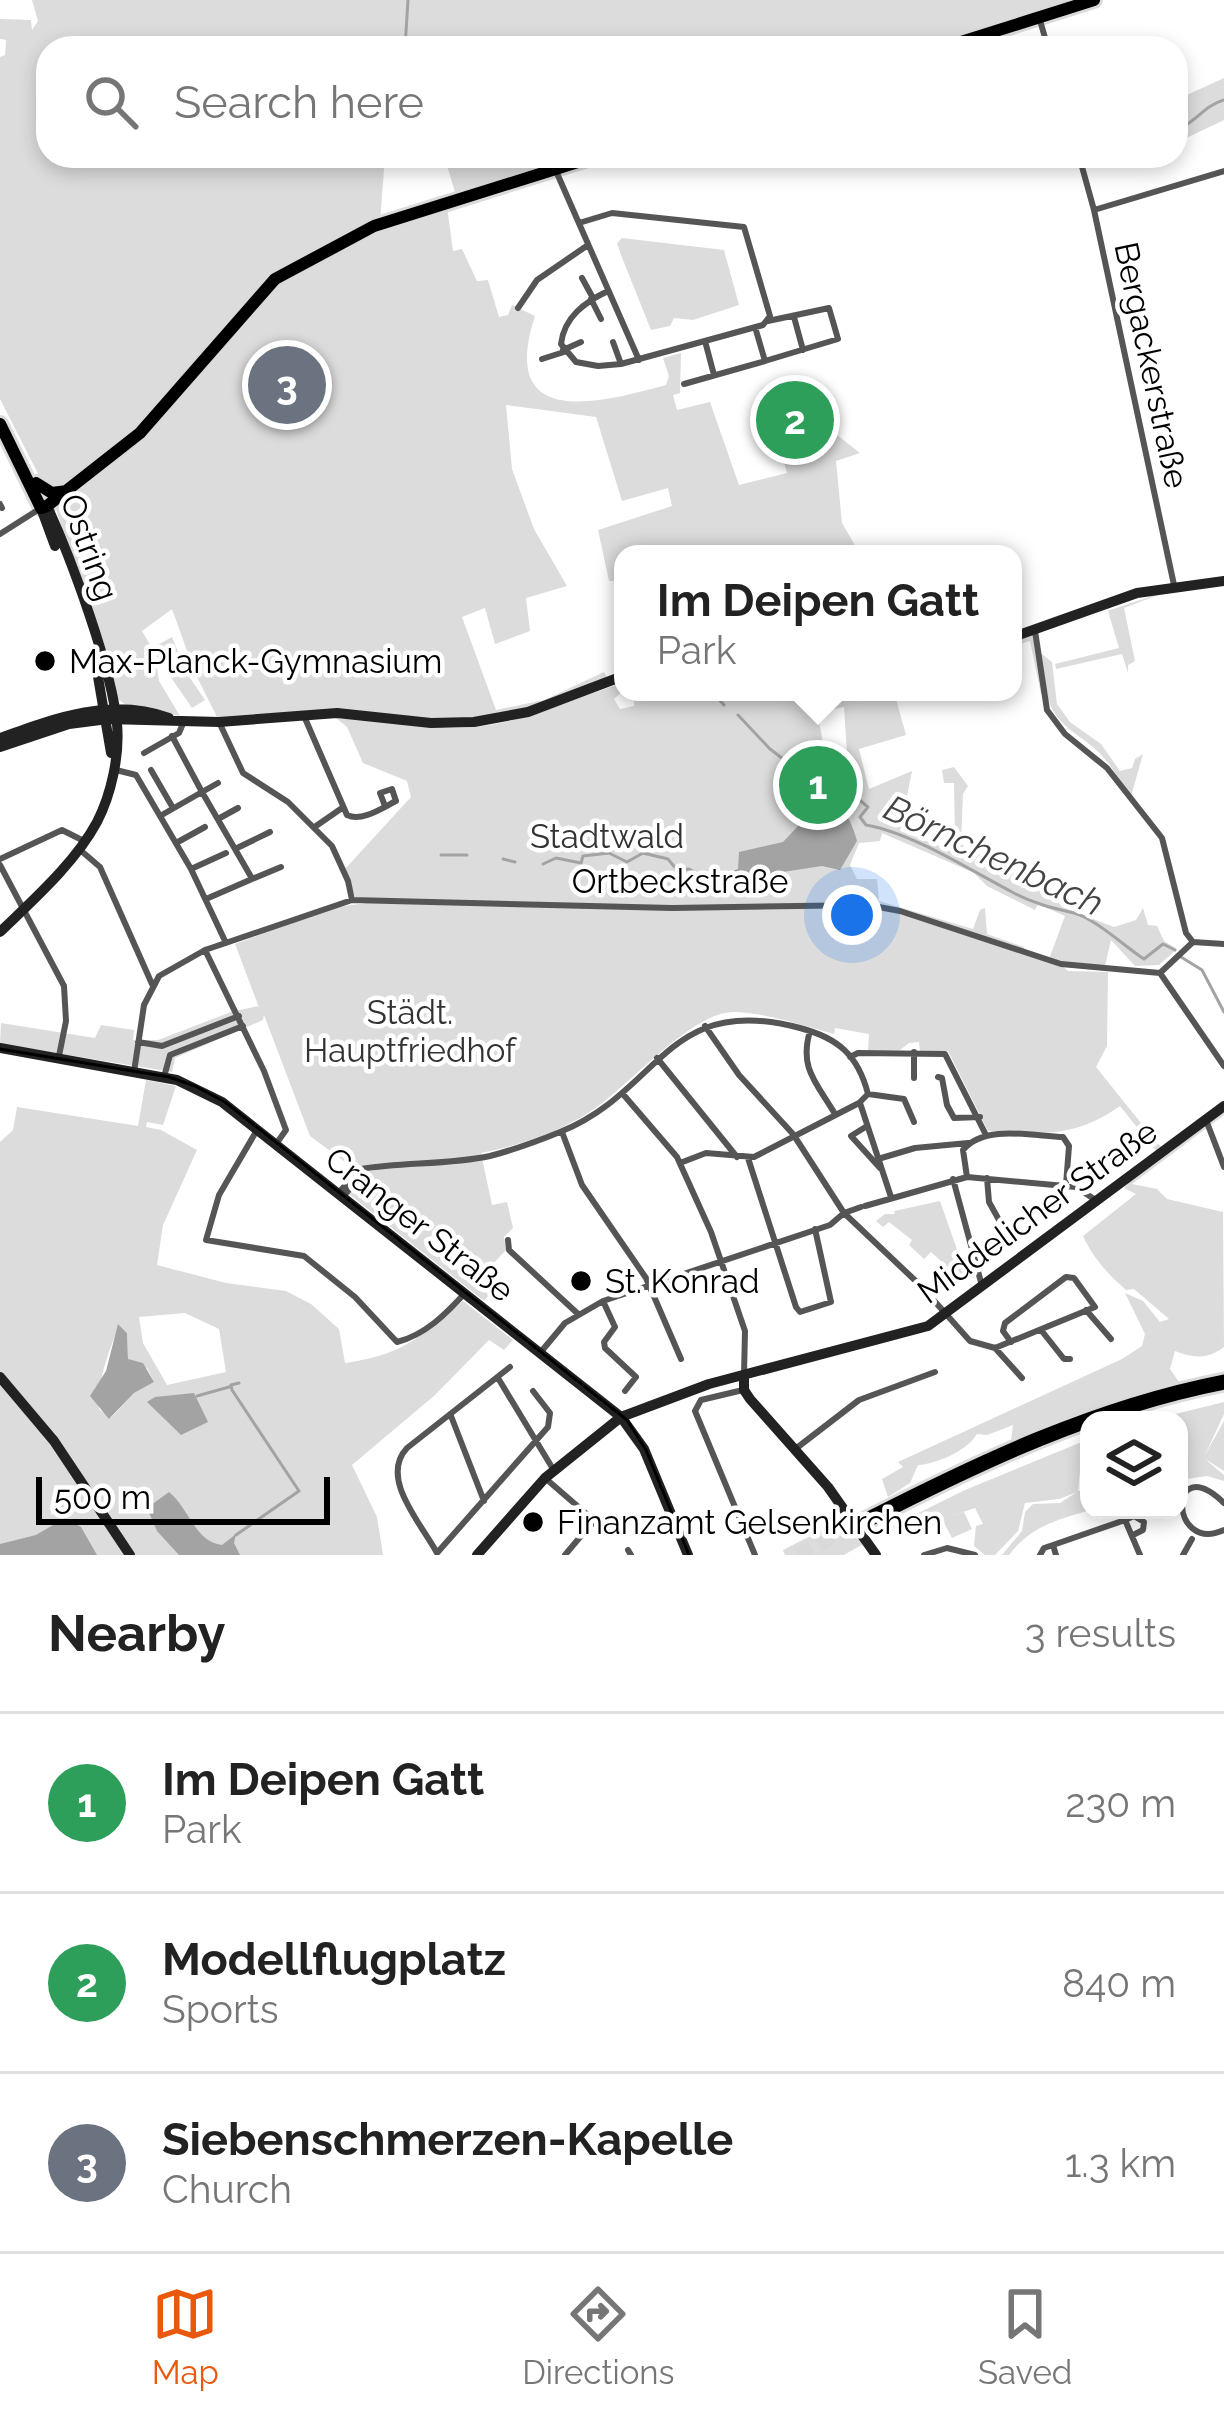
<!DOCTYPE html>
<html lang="en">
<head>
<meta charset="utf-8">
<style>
	body { margin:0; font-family:Raleway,sans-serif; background:#f6f6f6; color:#222 }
	.controls { position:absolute; right:36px; bottom:36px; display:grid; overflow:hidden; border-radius:24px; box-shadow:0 6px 18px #0003 }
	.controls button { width:108px; height:108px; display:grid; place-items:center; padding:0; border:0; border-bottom:3px solid #e0e0e0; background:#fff; color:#222; font:60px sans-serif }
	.scale { position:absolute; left:36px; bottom:30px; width:294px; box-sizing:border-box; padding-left:12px; border:6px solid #000; border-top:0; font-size:33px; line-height:42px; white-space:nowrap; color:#000; -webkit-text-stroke:9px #fff; paint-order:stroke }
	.you { position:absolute; left:852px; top:915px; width:42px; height:42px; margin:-30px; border:9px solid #fff; border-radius:50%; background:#1a73e8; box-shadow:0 0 0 18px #1a73e833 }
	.badge { display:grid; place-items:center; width:78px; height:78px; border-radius:50%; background:#ea580c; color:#fff; font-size:39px; font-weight:700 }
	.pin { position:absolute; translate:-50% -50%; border:6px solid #fff; box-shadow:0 3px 12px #0006 }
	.popup { position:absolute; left:614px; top:545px; width:408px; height:156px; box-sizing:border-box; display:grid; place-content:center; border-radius:24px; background:#fff; filter:drop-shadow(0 3px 9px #0005); font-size:39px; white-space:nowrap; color:#767676 }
	.popup b { font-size:45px; color:#222 }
	.popup::after { content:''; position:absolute; left:50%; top:100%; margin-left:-24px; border:24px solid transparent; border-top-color:#fff }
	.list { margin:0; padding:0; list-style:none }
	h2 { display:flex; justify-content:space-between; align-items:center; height:156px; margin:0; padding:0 48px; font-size:51px }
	h2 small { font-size:39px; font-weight:400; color:#767676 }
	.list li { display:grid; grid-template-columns:78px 1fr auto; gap:36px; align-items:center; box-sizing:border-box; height:180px; padding:0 48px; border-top:3px solid #e0e0e0 }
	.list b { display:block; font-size:45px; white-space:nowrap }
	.list p { margin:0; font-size:39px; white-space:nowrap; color:#767676 }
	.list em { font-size:39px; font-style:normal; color:#767676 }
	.icon { flex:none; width:66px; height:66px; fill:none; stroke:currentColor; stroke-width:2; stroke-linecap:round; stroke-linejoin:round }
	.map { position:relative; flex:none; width:1224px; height:1555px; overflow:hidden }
	.search { position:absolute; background:#fff; box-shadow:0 6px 18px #0003; left:36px; right:36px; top:36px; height:132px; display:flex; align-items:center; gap:30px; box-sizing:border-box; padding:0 42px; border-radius:36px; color:#767676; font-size:45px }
	.sheet { height:696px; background:#fff }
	nav { display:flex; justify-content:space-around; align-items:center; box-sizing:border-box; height:168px; border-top:3px solid #e0e0e0; background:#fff; font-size:33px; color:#767676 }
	nav a { display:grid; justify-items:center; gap:6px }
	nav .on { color:#ea580c }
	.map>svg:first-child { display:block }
	.green { fill:#dcdcdc; fill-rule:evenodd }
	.water { fill:#a3a3a3 }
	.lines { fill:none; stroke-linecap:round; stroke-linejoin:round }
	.stream { stroke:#a3a3a3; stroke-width:3 }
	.highway-tunnel { stroke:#d9d9d9; stroke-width:15; stroke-dasharray:15 8; stroke-linecap:butt }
	.primary-casing { stroke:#dbdbdb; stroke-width:18 }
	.highway-casing { stroke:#dbdbdb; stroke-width:21 }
	.street { stroke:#555; stroke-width:6 }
	.secondary { stroke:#222; stroke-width:10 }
	.primary { stroke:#000; stroke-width:12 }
	.highway { stroke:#000; stroke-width:15 }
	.tram { stroke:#000; stroke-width:3 }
	.poi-dot { fill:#000; stroke:#fff; stroke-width:4.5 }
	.labels { text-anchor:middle; stroke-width:9; stroke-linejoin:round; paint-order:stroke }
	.street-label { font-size:33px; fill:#000; stroke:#fff }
	.poi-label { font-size:33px; fill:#000; stroke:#fff; text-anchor:start }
	.park-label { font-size:33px; fill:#333; stroke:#fff }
	.water-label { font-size:36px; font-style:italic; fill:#444; stroke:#fff }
</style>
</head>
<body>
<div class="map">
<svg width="1224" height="1555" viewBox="0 0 1224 1555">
	<rect width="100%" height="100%" fill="#fff"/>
	<path class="green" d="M32,0H1070L926,48H48V156H385L380,223L447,207L453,251L462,249L477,281L488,280L499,317L508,315L512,305L535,316C498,429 597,404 666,385L669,376L663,358L681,353L680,393L673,395L677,410L710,402L739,485L787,473L762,388L773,385L860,453L836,461L842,523L860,554H623V581H609L598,530L672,506L668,488L622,501L596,417L506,405L512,469L534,529L567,586L526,598L530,631L495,644L485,608L462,617L496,710L544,700L604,672L607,677L545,703L498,716L454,720L331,711L219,721L195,673L172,609L142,631L152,648L172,637L186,672L205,700L192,708L155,654L159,681L180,716L126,705L116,698L56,509L0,399V57L5,55L6,40L0,39V19L31,20L32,30L38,21Z
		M1224,78V120L1176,143V100Z
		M444,156H587L456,195Z
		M622,238L724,250L739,305L693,320L674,318L670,326L651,330L621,255L617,243Z
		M1171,590L1124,608L1135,661L1128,665V673L1122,654L1056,669L1055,664L1119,648L1108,611L1040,633Z
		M1034,635L1038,651L1052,662L1057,704L1070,722L1101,744L1120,771L1132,768L1135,759L1143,754L1130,800C1122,786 1115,770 1104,758C1084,734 1054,729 1047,694H1041L1030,641L1013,646V642Z
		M623,683V691L614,699L620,709L634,706V694L629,692H780L805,698L818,715L825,754L848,769L844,707L821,712L810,698L894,692L906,735L859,749L869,789L912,771L900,831L950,850L955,835L954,783H944L942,770L954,767L968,786L963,794L961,844L1051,893L1062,907L1114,927L1136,920L1143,908L1148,925L1157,926L1164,941L1177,949L1159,965L1135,966L1111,940L1104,970L1061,965L1068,971L1108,972L1107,1046L1096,1067L1157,1143L1162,1147L1224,1101V1115L1132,1184L1157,1189L1167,1199L1223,1212L1224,1347C1205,1361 1192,1357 1175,1351L1170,1369L1179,1382L1106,1403L1011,1440L1013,1425L987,1435L977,1434C968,1450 937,1464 918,1465L910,1483L888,1497L882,1479L903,1467L898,1462L1122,1359L1142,1346L1145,1334L1125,1293L1143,1301L1160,1322L1169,1319L1134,1289L1126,1290C1108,1274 1093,1258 1083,1236L1136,1194L1124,1188L1156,1151L1120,1106C1073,1139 1044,1133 988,1131L948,1051H920L919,1042L909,1043L900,1050L868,1051L869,1034L835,1028L834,1034C802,1025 765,1013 736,1012C694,1009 631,1084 594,1109C563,1131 518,1146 481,1153L492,1205L507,1202L513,1228L504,1237L506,1250L492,1265L502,1279L484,1301L349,1194L364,1176L310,1136L264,1015L263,1020L175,1058L172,1072L0,1044L1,1023L95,1038L101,1025L134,1030L133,1040H158L231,1012L258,1006L260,1010L235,944L336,907L367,903L673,906L356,899L344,870L411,797L407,781L363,763L347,727L336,718C374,719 412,727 450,728C512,729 565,701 623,683ZM882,833L974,873L987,886L1035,910L1038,904L1065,916L1049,959L1024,953V947L987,934L985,908L980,910L973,929L879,901L877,879H857L850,865L859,843L880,841Z
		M146,1080L176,1086L163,1125L147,1122L146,1127L161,1130L197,1150L163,1225L157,1265L226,1283L286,1291L311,1304L339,1329L345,1363C406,1354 417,1338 463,1301L513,1340L504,1350L489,1340L435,1395L352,1465L377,1517L383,1555H0V1142L13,1130L17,1107L138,1126ZM185,1313L219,1329L226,1372L167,1385L143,1343L139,1317ZM119,1325L127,1333L128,1359L147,1368L154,1382L134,1393L111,1418L99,1409C97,1380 109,1352 119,1325Z
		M940,1201L966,1275L960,1281L957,1277L952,1281L937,1269L942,1262L931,1252L924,1259L909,1245L912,1240L889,1222L883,1227L876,1221L885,1214H895L894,1211Z
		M1224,1402V1414L1205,1455L1224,1421V1471L1205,1459L1224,1475V1481L1207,1476L1179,1480V1420H1151Z
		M1089,1439V1467L1080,1471L1078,1491L1089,1489L1090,1510C1057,1520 1031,1526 1009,1555H1002L1022,1531L1025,1512L1033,1504L1060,1503L1077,1492L1059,1499L1025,1503L1018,1531L995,1555H985L974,1546L976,1526L983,1524L975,1508L951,1516L964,1512L972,1529L952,1538L943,1521L909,1535L890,1527L965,1490Z
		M845,1518L863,1544L844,1555H785L783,1550Z"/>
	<path class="water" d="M807,777C831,794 849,809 857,841L840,870L822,866L763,875L744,873L730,876L721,886L708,885L706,880L738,869L739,852L783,842L799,825L809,822L815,811L803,788Z
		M118,1324L127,1333L128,1359L143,1363L154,1382L134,1393L109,1419L90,1396L106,1371Z
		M194,1393L208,1422L181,1435L147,1402L155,1397Z
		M169,1492C189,1508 195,1542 222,1545L236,1534L234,1543L240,1555H179L157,1531L147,1508Z
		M65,1518L81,1527L97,1555H0V1544L36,1535Z"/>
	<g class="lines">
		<path class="stream" d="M405,48L408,0
			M1176,130C1196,123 1203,106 1224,100
			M712,692L724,705
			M738,715L770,749L807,777
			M814,782L838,776L851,783L857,798L868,807L860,817L866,825C912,833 970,870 1012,892C1032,903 1052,908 1074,913C1096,919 1124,946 1144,959L1163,944L1175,950
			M441,855H467
			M503,859L515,862
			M543,864L556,858L581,863L583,856L609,853L627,862L643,853L668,859L677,870L689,869L708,879
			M1181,957L1202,970L1224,1012
			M197,1396L229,1387
			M236,1535L299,1491L232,1390L231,1385L239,1383"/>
		<path class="highway-tunnel" d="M798,1555L865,1521"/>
		<defs>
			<path id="primary" d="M942,48L1094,0
				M0,424L41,508L47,506L140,433L275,279L374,226L597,156
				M36,483L52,493L67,491"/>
			<path id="highway" d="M865,1521C980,1462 1096,1407 1224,1382"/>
		</defs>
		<use href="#primary" class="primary-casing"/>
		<use href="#highway" class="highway-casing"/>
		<path class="street" d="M1039,17L1048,48
			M1079,156L1094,210L1174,585
			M556,171L639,360
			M1094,210L1224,171
			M579,223L612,213L744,227L770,316L763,325L621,364L598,366L576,362L561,344C564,317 585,302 608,291
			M582,278L593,298
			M591,299L601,319
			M518,308L537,280L588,245
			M794,317L803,350
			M705,341L714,375
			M613,342L621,364
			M563,350L581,342
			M542,359L564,352
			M765,361L838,339L829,308L768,321
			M684,384L765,361L755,327
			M0,504L2,508
			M0,534L41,508
			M1035,631L1047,710L1065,734L1107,768L1162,838L1186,933L1193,942
			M304,716L347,815C362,822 382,808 396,801L392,789L380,793L385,806
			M219,722L243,773L288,802L332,846L348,881L352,900
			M172,736L202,792L218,783
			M144,753L179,733L184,721
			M116,770L136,775L191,869L226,943
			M151,770L173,808
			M160,816L202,792L250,875L252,879L206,899
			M218,819L238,808
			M316,826L342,808
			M176,843L205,827
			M79,849L100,867L152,984
			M235,849L270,832
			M0,859L62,830L84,841
			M0,865L64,986L66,1021L59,1056
			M191,869L226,853
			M252,879L281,867
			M1193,942L1224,944
			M205,950L264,1071L286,1130L276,1144
			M1160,973L1224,1066
			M705,1026L739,1075L793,1134L844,1213L921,1286L970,1341L995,1348L1095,1307L1074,1278L1066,1277L1005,1323L1003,1331L1011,1342
			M810,1031C799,1068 816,1082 835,1114
			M138,1042L162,1046L239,1016
			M914,1052V1078
			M850,1057L858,1053L945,1054L986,1135
			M657,1058L737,1157
			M134,1072L144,1005L159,976L205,950L352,900L672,908L868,905L900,911L1061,964L1160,973L1193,942
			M164,1077L170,1055L243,1026
			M938,1077L942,1078L947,1105L954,1118L980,1117
			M622,1093L677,1157L711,1232L745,1331L744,1374
			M868,1094L904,1099L914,1122
			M860,1103L891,1197
			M1206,1120L1224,1167
			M867,1126L851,1136L880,1168
			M257,1130L219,1195L206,1240L304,1256L355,1297L397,1342C425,1335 446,1314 465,1293
			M562,1132L582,1185L646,1278L681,1359
			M748,1158L796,1307L800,1312L831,1302L815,1229
			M878,1159L915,1148L968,1143
			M967,1177L963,1150C984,1124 1033,1136 1063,1137L1069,1146L1066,1185
			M987,1178L989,1202L999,1220
			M953,1179L982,1286
			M338,1193L361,1169C403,1162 448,1165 490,1156C513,1150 538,1141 560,1132C662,1091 666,992 800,1028C838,1038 858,1055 868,1094L859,1103L754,1157L706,1153L680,1163
			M343,1197L365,1170
			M865,1206L967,1177L1076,1187L1097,1201
			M508,1240L509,1250L577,1313
			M603,1301L615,1327L604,1342L605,1348L636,1377L625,1391
			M1086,1310L1111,1339
			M1041,1330L1064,1359H1070
			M995,1348L1022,1378
			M540,1353L565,1323L603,1301L830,1225L844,1213L861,1207
			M498,1378L553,1469
			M743,1390L701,1400L695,1411L755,1555
			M451,1416L484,1501
			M794,1450L859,1400L935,1372
			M545,1478L590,1517L591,1524L598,1523V1516L590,1517
			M1224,1503C1167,1448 1169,1555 1224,1530
			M1125,1520L1134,1516L1144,1522L1143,1530L1133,1535
			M628,1550L631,1555
			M437,1553C421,1523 379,1478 407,1448L510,1367
			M437,1553L548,1427L550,1413L533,1391
			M565,1555L591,1524
			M924,1555L947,1548L975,1555
			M1040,1555L1044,1548L1053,1545
			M1056,1555L1053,1545L1125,1520L1140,1555
			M1183,1555L1192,1539"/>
		<path class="secondary" d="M41,508L55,546
			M1013,637L1137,593L1224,581
			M97,671L111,753
			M808,692H843
			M0,738C55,718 111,697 169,718
			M0,747L69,724L108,719L219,722L337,713L431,723L474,722L528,712L623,676
			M0,932C33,900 75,863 97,822C111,795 120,755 117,724C112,669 71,558 47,506
			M0,1048L177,1080L222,1102L621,1417L644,1449L688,1555
			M744,1376V1390L750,1399L828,1487L876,1555
			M0,1377L54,1441L130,1555
			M477,1555L545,1478L621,1417L709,1384L928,1326L1224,1106"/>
		<use href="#primary" class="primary"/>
		<use href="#highway" class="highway"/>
		<path class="tram" d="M0,1049L169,1077L195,1086L225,1102L627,1420L646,1450L689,1555"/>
	</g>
	<g class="poi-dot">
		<circle cx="45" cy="661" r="12"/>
		<circle cx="581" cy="1281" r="12"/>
		<circle cx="533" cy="1522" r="12"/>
	</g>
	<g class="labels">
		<g class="street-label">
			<text transform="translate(1152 365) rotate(78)" y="12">Bergackerstraße</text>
			<text transform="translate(90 547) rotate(70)" y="12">Ostring</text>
			<text x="680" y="893">Ortbeckstraße</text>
			<text transform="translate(1037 1211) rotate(-36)" y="12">Middelicher Straße</text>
			<text transform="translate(420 1224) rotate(38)" y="12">Cranger Straße</text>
		</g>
		<g class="poi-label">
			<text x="69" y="673">Max-Planck-Gymnasium</text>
			<text x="605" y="1293">St. Konrad</text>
			<text x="557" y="1534">Finanzamt Gelsenkirchen</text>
		</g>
		<g class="park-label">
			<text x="607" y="848">Stadtwald</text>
			<text x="410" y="1024">Städt.<tspan x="410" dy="38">Hauptfriedhof</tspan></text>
		</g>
		<g class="water-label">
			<text transform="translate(994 855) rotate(25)" y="13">Börnchenbach</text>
		</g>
	</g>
</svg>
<div class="controls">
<button><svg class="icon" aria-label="layers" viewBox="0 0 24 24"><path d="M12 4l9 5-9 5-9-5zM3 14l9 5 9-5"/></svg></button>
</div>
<div class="scale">500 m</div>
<div class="you"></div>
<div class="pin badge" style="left:818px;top:785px;background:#2e9e5b">1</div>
<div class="popup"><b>Im Deipen Gatt</b>Park</div>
<div class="pin badge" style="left:795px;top:420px;background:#2e9e5b">2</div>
<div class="pin badge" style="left:287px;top:385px;background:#6b7280">3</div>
<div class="search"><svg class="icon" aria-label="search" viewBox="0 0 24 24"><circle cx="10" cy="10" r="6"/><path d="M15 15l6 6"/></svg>Search here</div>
</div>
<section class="sheet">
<h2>Nearby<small>3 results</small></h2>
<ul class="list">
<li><span class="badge" style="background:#2e9e5b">1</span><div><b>Im Deipen Gatt</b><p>Park</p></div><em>230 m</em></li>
<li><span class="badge" style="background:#2e9e5b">2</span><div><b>Modellflugplatz</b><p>Sports</p></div><em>840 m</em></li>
<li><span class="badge" style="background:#6b7280">3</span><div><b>Siebenschmerzen-Kapelle</b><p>Church</p></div><em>1.3 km</em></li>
</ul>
</section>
<nav>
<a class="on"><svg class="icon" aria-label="map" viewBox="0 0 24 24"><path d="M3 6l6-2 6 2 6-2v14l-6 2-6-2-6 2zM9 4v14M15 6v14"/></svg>Map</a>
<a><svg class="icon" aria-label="directions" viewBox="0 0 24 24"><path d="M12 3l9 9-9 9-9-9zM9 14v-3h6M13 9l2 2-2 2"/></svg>Directions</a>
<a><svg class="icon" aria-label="saved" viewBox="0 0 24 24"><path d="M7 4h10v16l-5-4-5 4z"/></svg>Saved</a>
</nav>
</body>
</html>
